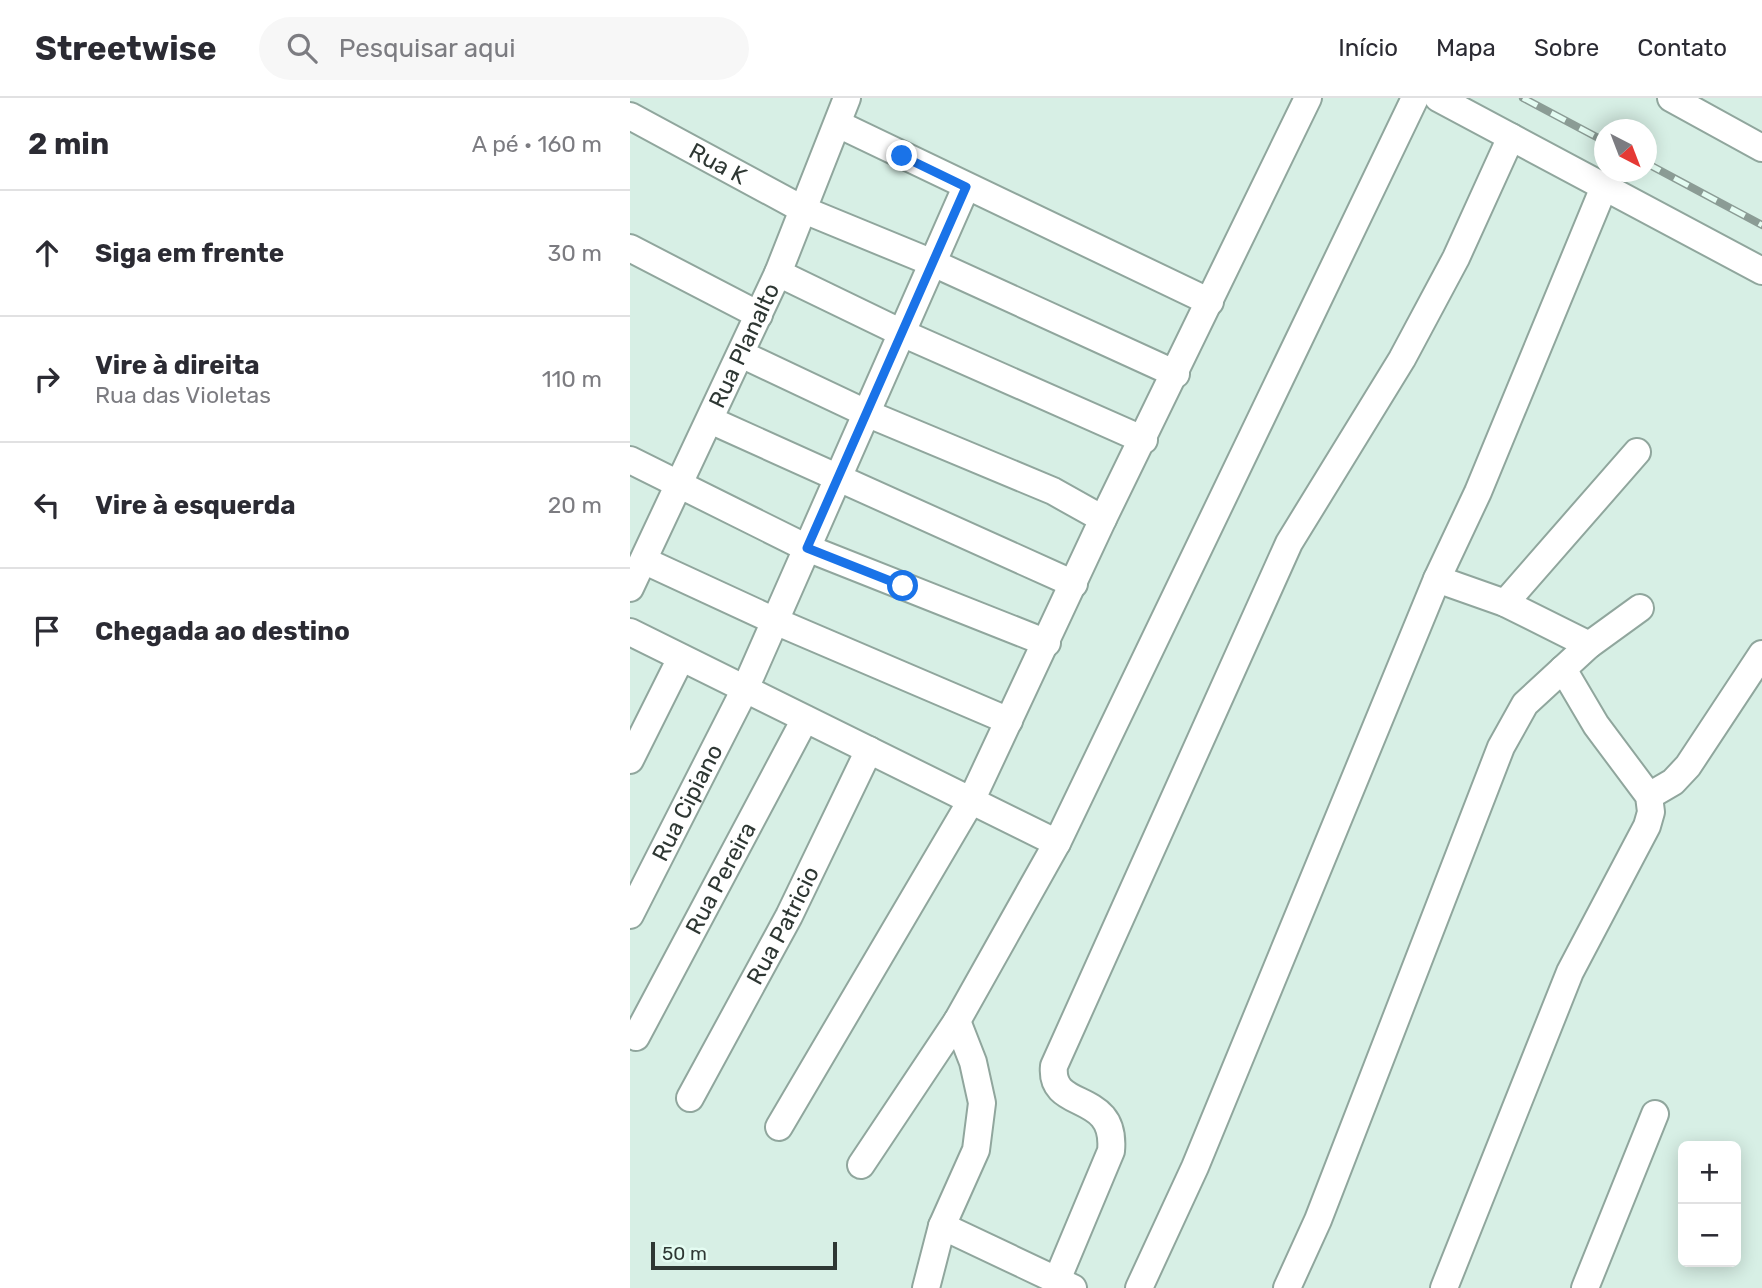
<!DOCTYPE html>
<html lang="pt">
<head>
<meta charset="utf-8">
<style>
	body { margin:0; font-family:Rubik,sans-serif; background:#f7f7f7; color:#2b2b33 }
	.controls { position:absolute; right:21px; bottom:21px; display:grid; overflow:hidden; border-radius:10px; box-shadow:0 4px 18px #0003 }
	.controls button { width:63px; height:63px; display:grid; place-items:center; padding:0; border:0; border-bottom:2px solid #e1e1e2; background:#fff; color:#2b2b33; font:35px sans-serif }
	.compass { position:absolute; left:964px; top:21px; width:63px; height:63px; border-radius:50%; background:#fff; box-shadow:0 4px 18px #0003; rotate:138deg }
	.scale { position:absolute; left:21px; bottom:18px; width:186px; box-sizing:border-box; padding-left:7px; border:4px solid #2e3733; border-top:0; font-size:19px; line-height:24px; white-space:nowrap; color:#2e3733; -webkit-text-stroke:5px #e4fcf2; paint-order:stroke }
	.stop { position:absolute; width:21px; height:21px; margin:-16px; border:5px solid #1a73e8; border-radius:50%; background:#fff }
	.stop.end { background:#1a73e8; border-color:#fff; box-shadow:0 2px 7px #0008 }
	.list { margin:0; padding:0; list-style:none }
	h2 { display:flex; justify-content:space-between; align-items:center; height:91px; margin:0; padding:0 28px; font-size:30px }
	h2 small { font-size:23px; font-weight:400; color:#7c7c81 }
	.list li { display:grid; grid-template-columns:46px 1fr auto; gap:21px; align-items:center; box-sizing:border-box; height:126px; padding:0 28px; border-top:2px solid #e1e1e2 }
	.list b { display:block; font-size:26px; white-space:nowrap }
	.list p { margin:0; font-size:23px; white-space:nowrap; color:#7c7c81 }
	.list em { font-size:23px; font-style:normal; color:#7c7c81 }
	.icon { flex:none; width:38px; height:38px; fill:none; stroke:currentColor; stroke-width:2; stroke-linecap:round; stroke-linejoin:round }
	.map { position:relative; flex:none; width:1132px; height:1190px; overflow:hidden }
	header { display:flex; align-items:center; gap:42px; box-sizing:border-box; height:98px; padding:0 35px; background:#fff; border-bottom:2px solid #e1e1e2 }
	header strong { font-size:33px }
	nav { display:flex; gap:38px; margin-inline-start:auto; font-size:24px }
	.search { width:490px; height:63px; background:#f7f7f7; display:flex; align-items:center; gap:18px; box-sizing:border-box; padding:0 24px; border-radius:38px; color:#7c7c81; font-size:26px }
	main { display:flex }
	aside { flex:1; background:#fff }
	.map>svg:first-child { display:block }
	.lines { fill:none; stroke-linecap:round; stroke-linejoin:round }
	.minor-casing { stroke:#90a69d; stroke-width:30 }
	.minor { stroke:#fff; stroke-width:26 }
	.rail-casing { stroke:#8b9c95; stroke-width:8 }
	.rail { stroke:#e4fcf2; stroke-width:5; stroke-dasharray:16; stroke-linecap:butt }
	.route { stroke:#1a73e8; stroke-width:9 }
	.labels { text-anchor:middle; stroke-width:7; stroke-linejoin:round; paint-order:stroke }
	.street-label { font-size:23px; fill:#2e3733; stroke:#e4fcf2 }
</style>
</head>
<body>
<header>
<strong>Streetwise</strong>
<div class="search"><svg class="icon" aria-label="search" viewBox="0 0 24 24"><circle cx="10" cy="10" r="6"/><path d="M15 15l6 6"/></svg>Pesquisar aqui</div>
<nav><a>Início</a><a>Mapa</a><a>Sobre</a><a>Contato</a></nav>
</header>
<main>
<aside>
<h2>2 min<small>A pé · 160 m</small></h2>
<ul class="list">
<li><svg class="icon" aria-label="ahead" viewBox="0 0 24 24"><path d="M12 20V5M6 11l6-6 6 6"/></svg><div><b>Siga em frente</b></div><em>30 m</em></li>
<li><svg class="icon" aria-label="right" viewBox="0 0 24 24"><path d="M7 20v-9h11M14 6l5 5-5 5"/></svg><div><b>Vire à direita</b><p>Rua das Violetas</p></div><em>110 m</em></li>
<li><svg class="icon" aria-label="left" viewBox="0 0 24 24"><path d="M17 20v-9H6M10 6l-5 5 5 5"/></svg><div><b>Vire à esquerda</b></div><em>20 m</em></li>
<li><svg class="icon" aria-label="arrive" viewBox="0 0 24 24"><path d="M6 21V4h12l-3 4 3 4H6"/></svg><div><b>Chegada ao destino</b></div></li>
</ul>
</aside>
<div class="map">
<svg width="1132" height="1190" viewBox="0 0 1132 1190">
	<rect width="100%" height="100%" fill="#d7efe5"/>
	<g class="lines">
		<defs>
			<g id="minor">
				<path d="M808,0L1132,173"/>
				<path d="M1041,0L1132,50"/>
				<path id="s1" d="M0,18L174,112L303,165L546,276"/>
				<path d="M208,26L580,204"/>
				<path d="M0,150L129,217"/>
				<path d="M148,175L272,235L514,342"/>
				<path d="M111,256L236,315L423,393L473,421"/>
				<path d="M80,322L444,486"/>
				<path d="M0,362L177,450L417,545"/>
				<path d="M15,463L145,523L379,623"/>
				<path d="M807,481L875,505L959,547"/>
				<path id="s2" d="M0,490L148,175L217,0"/>
				<path d="M875,505L1007,354"/>
				<path d="M0,534L427,745"/>
				<path d="M0,662L51,560"/>
				<path d="M1019,698L1043,684L1058,668L1132,556"/>
				<path id="s3" d="M0,817L115,591L336,89"/>
				<path id="s4" d="M6,939L175,621"/>
				<path id="s5" d="M60,1000L159,818L239,652"/>
				<path d="M149,1029L341,703L473,421L678,0"/>
				<path d="M231,1067L327,923L427,745L785,0"/>
				<path d="M312,1128L443,1190"/>
				<path d="M427,1182L481,1053C487,991 419,1015 424,968L659,445L772,261L826,160L881,39"/>
				<path d="M296,1190L312,1128L346,1052L352,1005L343,964L327,923"/>
				<path d="M509,1190L565,1069L807,481L848,394L974,89"/>
				<path d="M657,1190L688,1122L871,649L895,606L959,547L1010,510"/>
				<path d="M814,1190L940,874L1017,728L1021,714L1019,698L966,627L933,571"/>
				<path d="M955,1190L1025,1016"/>
			</g>
		</defs>
		<use href="#minor" class="minor-casing"/>
		<use href="#minor" class="minor"/>
		<defs>
			<path id="rail" d="M893,0L974,43
				M1016,65L1132,127"/>
		</defs>
		<use href="#rail" class="rail-casing"/>
		<use href="#rail" class="rail"/>
	</g>
	<g class="lines">
		<path class="route" d="M272,58L336,89L177,450L273,488"/>
	</g>
	<g class="labels">
		<g class="street-label">
			<text dy="8" stroke="none"><textPath href="#s1" startOffset="100">Rua K</textPath></text>
			<text dy="8" stroke="none"><textPath href="#s2" startOffset="268">Rua Planalto</textPath></text>
			<text dy="8" stroke="none"><textPath href="#s3" startOffset="126">Rua Cipiano</textPath></text>
			<text dy="8" stroke="none"><textPath href="#s4" startOffset="180">Rua Pereira</textPath></text>
			<text dy="8" stroke="none"><textPath href="#s5" startOffset="196">Rua Patricio</textPath></text>
		</g>
	</g>
</svg>
<div class="controls">
<button>+</button>
<button>−</button>
</div>
<svg class="compass" viewBox="-18 -18 36 36"><path d="M0-13l5 13h-10z" fill="#e53935"/><path d="M0 13l5-13h-10z" fill="#7c7c81"/></svg>
<div class="scale">50 m</div>
<div class="stop" style="left:273px;top:488px"></div>
<div class="stop end" style="left:272px;top:58px"></div>
</div>
</main>
</body>
</html>
